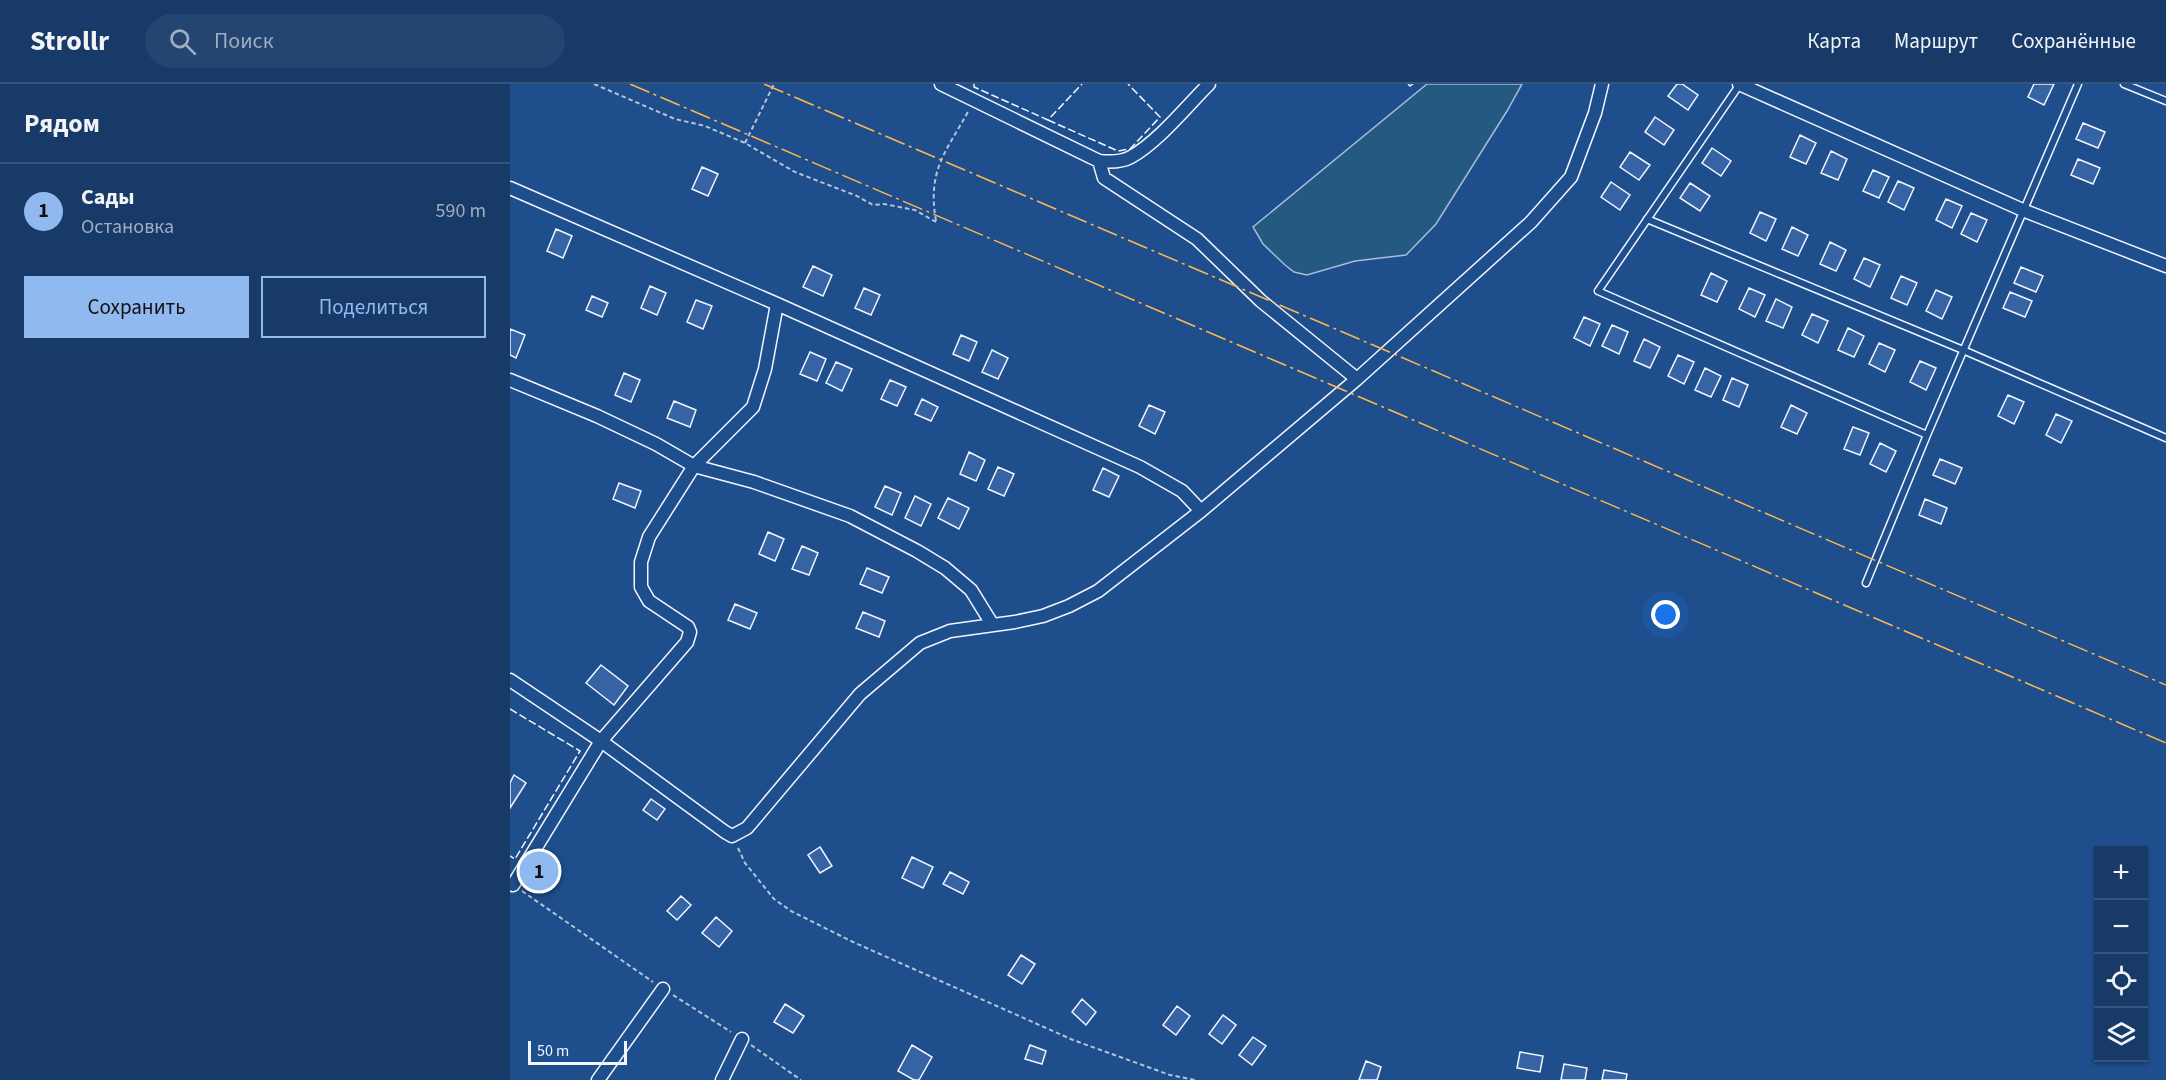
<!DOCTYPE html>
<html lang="ru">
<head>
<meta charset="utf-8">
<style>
	body { margin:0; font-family:"Source Sans 3",sans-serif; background:#244571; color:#f1f3f6 }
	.controls { position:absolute; right:18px; bottom:18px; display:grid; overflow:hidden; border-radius:0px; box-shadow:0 2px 4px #0004 }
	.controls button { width:54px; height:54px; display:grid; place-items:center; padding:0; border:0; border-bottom:2px solid #36547d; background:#173a69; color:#f1f3f6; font:30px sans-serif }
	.scale { position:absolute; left:18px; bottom:15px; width:99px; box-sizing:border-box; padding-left:6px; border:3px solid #f2f6ff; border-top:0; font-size:16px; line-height:21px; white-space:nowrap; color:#f2f6ff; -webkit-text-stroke:4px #1f4e8c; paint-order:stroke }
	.you { position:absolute; left:1156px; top:531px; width:21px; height:21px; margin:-15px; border:4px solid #fff; border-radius:50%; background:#1a73e8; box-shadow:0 0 0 9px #1a73e833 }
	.badge { display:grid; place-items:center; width:39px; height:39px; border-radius:50%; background:#90b9f0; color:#111; font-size:20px; font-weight:700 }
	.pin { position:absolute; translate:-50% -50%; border:3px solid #fff; box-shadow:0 2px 6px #0006 }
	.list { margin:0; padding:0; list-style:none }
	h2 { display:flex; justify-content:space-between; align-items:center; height:78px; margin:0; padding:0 24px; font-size:26px }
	h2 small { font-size:20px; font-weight:400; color:#9eadc0 }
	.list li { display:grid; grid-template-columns:39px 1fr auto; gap:18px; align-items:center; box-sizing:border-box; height:96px; padding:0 24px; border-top:2px solid #36547d }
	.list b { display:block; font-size:22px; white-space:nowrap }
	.list p { margin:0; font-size:20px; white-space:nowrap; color:#9eadc0 }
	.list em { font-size:20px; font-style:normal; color:#9eadc0 }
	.actions { display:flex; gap:12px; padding:18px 24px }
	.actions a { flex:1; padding:14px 0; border:2px solid #90b9f0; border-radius:0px; text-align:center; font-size:21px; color:#90b9f0 }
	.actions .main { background:#90b9f0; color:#111 }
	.icon { flex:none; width:33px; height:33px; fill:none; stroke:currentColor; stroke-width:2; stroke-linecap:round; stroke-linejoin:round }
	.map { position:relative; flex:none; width:1656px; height:996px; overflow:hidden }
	header { display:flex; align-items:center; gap:36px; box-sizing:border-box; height:84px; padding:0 30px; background:#173a69; border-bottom:2px solid #36547d }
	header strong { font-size:28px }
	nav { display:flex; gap:33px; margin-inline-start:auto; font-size:21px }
	.search { width:420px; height:54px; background:#244571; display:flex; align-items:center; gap:15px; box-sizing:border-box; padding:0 21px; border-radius:33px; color:#9eadc0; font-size:22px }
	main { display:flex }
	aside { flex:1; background:#173a69 }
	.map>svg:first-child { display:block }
	.green { fill:#245a82; stroke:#a8bbd7; stroke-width:1.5 }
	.building { fill:#3563a3; stroke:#f2f6ff; stroke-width:1.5 }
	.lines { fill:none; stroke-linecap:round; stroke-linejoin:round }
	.service-casing { stroke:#f2f6ff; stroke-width:9 }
	.minor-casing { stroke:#f2f6ff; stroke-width:15 }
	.path { stroke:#b3c4dc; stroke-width:2; stroke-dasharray:4.5 3; stroke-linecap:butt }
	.service { stroke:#1f4e8c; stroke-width:6 }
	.minor { stroke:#1f4e8c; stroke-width:12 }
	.fence { stroke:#f2f6ff; stroke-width:1.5; stroke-dasharray:8 3; stroke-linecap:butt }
	.power { stroke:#ffb74d; stroke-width:1.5; stroke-dasharray:21 4.5 3 4.5; stroke-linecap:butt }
</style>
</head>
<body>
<header>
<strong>Strollr</strong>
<div class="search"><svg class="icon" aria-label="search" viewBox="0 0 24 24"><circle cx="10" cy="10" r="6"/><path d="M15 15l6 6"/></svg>Поиск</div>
<nav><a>Карта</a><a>Маршрут</a><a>Сохранённые</a></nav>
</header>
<main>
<aside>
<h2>Рядом<small></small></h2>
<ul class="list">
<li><span class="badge">1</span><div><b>Сады</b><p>Остановка</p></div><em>590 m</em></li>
</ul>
<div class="actions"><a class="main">Сохранить</a><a>Поделиться</a></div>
</aside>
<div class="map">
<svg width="1656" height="996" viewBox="0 0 1656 996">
	<rect width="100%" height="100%" fill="#1f4e8c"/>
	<path class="green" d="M917,0H1012L997,27L926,140L896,171L845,177L797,191L784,188L775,181L753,160L743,143Z"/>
	<path class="building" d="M1167,0H1172L1188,11L1178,26L1158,12Z
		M1524,0H1544L1534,21L1518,13Z
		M1145,33L1164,46L1154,61L1135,48Z
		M1573,39L1595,48L1588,64L1566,55Z
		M1290,51L1306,59L1296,80L1280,73Z
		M1202,64L1221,77L1211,92L1192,79Z
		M1321,67L1337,75L1328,96L1311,89Z
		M1120,68L1140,81L1129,96L1110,83Z
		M1568,75L1590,84L1583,100L1561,91Z
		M192,83L208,90L198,112L182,105Z
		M1363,86L1379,93L1369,114L1353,107Z
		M1388,97L1404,104L1394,126L1378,118Z
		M1101,98L1120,111L1110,126L1091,113Z
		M1180,99L1200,112L1190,127L1170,114Z
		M1436,115L1452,122L1442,144L1426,136Z
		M1250,128L1266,135L1256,157L1240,149Z
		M1461,129L1477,136L1467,158L1451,150Z
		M1282,143L1298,151L1288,172L1272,165Z
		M46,145L62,152L53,174L37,167Z
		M1320,158L1336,166L1326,187L1310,180Z
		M1354,174L1370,181L1360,203L1344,195Z
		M303,182L322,191L313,212L293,203Z
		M1511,183L1533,192L1526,208L1504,199Z
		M1201,189L1217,197L1207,218L1191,211Z
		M1391,192L1407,199L1397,221L1381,214Z
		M140,202L156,209L147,231L131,224Z
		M354,204L370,211L361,231L345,224Z
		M1239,204L1255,211L1245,233L1229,225Z
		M1426,206L1442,213L1432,235L1416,227Z
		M1500,208L1522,217L1515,233L1493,224Z
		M82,212L98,219L92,233L76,226Z
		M1266,215L1282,223L1273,244L1256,237Z
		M186,216L202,222L193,245L177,238Z
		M1302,230L1318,237L1308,259L1292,251Z
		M1074,233L1090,240L1080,262L1064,254Z
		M1102,241L1118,248L1109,270L1092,262Z
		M1338,244L1354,252L1344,273L1328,266Z
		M0,245L15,251L6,274L0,271Z
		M451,251L467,258L459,277L443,270Z
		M1134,255L1150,263L1140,284L1124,277Z
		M1369,259L1385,266L1375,288L1359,280Z
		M482,266L498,274L488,295L472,288Z
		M300,268L316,275L307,297L290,290Z
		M1168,271L1184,278L1174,300L1158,292Z
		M1410,277L1426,284L1416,306L1400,298Z
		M326,278L342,285L332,307L316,299Z
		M1195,284L1211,292L1201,313L1185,306Z
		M114,289L130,296L121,318L105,311Z
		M1222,294L1238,301L1229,323L1213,316Z
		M380,296L396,303L387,322L371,315Z
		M1498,311L1514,318L1504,340L1488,332Z
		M412,315L428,323L421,337L405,330Z
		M164,317L186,326L180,343L157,334Z
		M639,321L655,328L645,350L629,342Z
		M1281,321L1297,329L1287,350L1271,343Z
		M1546,330L1562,337L1551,359L1536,351Z
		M1343,343L1359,349L1350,371L1334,365Z
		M1370,359L1386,367L1376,388L1360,380Z
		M459,368L475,376L466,397L450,390Z
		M1430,375L1452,384L1445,400L1423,391Z
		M488,383L504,390L494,412L478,405Z
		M593,384L609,392L599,413L583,406Z
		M109,399L131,407L125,424L103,415Z
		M375,402L391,409L382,431L365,423Z
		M405,412L421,420L411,442L395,434Z
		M438,414L459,424L449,445L428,434Z
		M1415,415L1437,424L1431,440L1409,431Z
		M258,448L274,455L265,477L249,470Z
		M292,462L308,469L299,491L282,485Z
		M357,484L379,493L372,509L350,500Z
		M225,520L247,529L240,545L218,536Z
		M353,528L375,537L369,553L346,544Z
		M91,581L118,602L104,621L76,599Z
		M4,691L16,699L0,724V699Z
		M141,715L155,725L147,736L133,726Z
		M310,763L322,782L310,789L298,771Z
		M402,773L423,783L413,804L392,794Z
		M440,788L459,798L453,810L433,800Z
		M171,812L181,821L167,836L157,827Z
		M206,833L222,847L209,863L192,849Z
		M511,871L525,880L512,900L498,891Z
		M572,915L586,928L576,941L562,928Z
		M275,920L294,932L283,949L264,938Z
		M667,922L680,932L666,951L653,941Z
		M713,931L726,941L712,960L699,950Z
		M743,953L756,962L742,981L729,971Z
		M402,961L422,973L409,996H404L388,987Z
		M520,961L536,967L532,980L515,975Z
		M1010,968L1033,972L1030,988L1007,984Z
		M856,977L871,983L867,996H849Z
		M1054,980L1077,984L1075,996H1051Z
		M1094,986L1117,990L1116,996H1092Z"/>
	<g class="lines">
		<defs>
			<path id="service" d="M1230,0L1088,207L1417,351L1568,0
				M1614,0L1656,17
				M1137,135L1453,266L1656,354
				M1356,499L1417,351"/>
			<path id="minor" d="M431,0L589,77C599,78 612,78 621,73C649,57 676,23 699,0
				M1229,0L1515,127L1656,182
				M589,77L594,94L687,155L751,217L847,295
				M0,104L267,220L630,383L672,407L691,427
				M0,296L87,332L146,360L184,382L244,398L340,432L407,467L435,484L461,506L482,540
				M0,596L91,657L215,748L222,752L237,744L350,610L410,559L440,547L505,538L533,532L559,522L588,507L691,427L847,295L1021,138L1061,93L1085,29L1092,0
				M3,801L91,657L177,558L180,548L178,543L139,517L131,503V478L139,453L184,382L243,323L255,285L267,220
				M88,996L153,905
				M212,996L232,955"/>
		</defs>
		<use href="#service" class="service-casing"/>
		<use href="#minor" class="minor-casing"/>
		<path class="path" d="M84,0L165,35L195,42L235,59L285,88L347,112L363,121L374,120L405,126L426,138
			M235,59L264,0
			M426,137C417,86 436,68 459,26
			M228,764L235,779L264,815L281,827L343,858L563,956L660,991L685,996
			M12,807L143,898
			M163,911L221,948
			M241,961L291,996"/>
		<use href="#service" class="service"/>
		<use href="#minor" class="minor"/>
		<path class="fence" d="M464,0V3L538,36L572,0
			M898,0L900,2L903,0
			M538,36L608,67L620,65L650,33L618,0
			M0,625L70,667L5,775L0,772"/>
		<path class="power" d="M120,0L1656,659
			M254,0L1656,601"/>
	</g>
</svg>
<div class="controls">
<button>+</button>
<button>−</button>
<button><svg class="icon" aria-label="locate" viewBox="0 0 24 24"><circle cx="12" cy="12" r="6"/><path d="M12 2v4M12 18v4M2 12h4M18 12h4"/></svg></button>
<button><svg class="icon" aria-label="layers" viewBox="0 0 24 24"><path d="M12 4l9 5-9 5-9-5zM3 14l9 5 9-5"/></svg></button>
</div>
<div class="scale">50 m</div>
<div class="you"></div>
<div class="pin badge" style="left:29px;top:787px">1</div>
</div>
</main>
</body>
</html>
